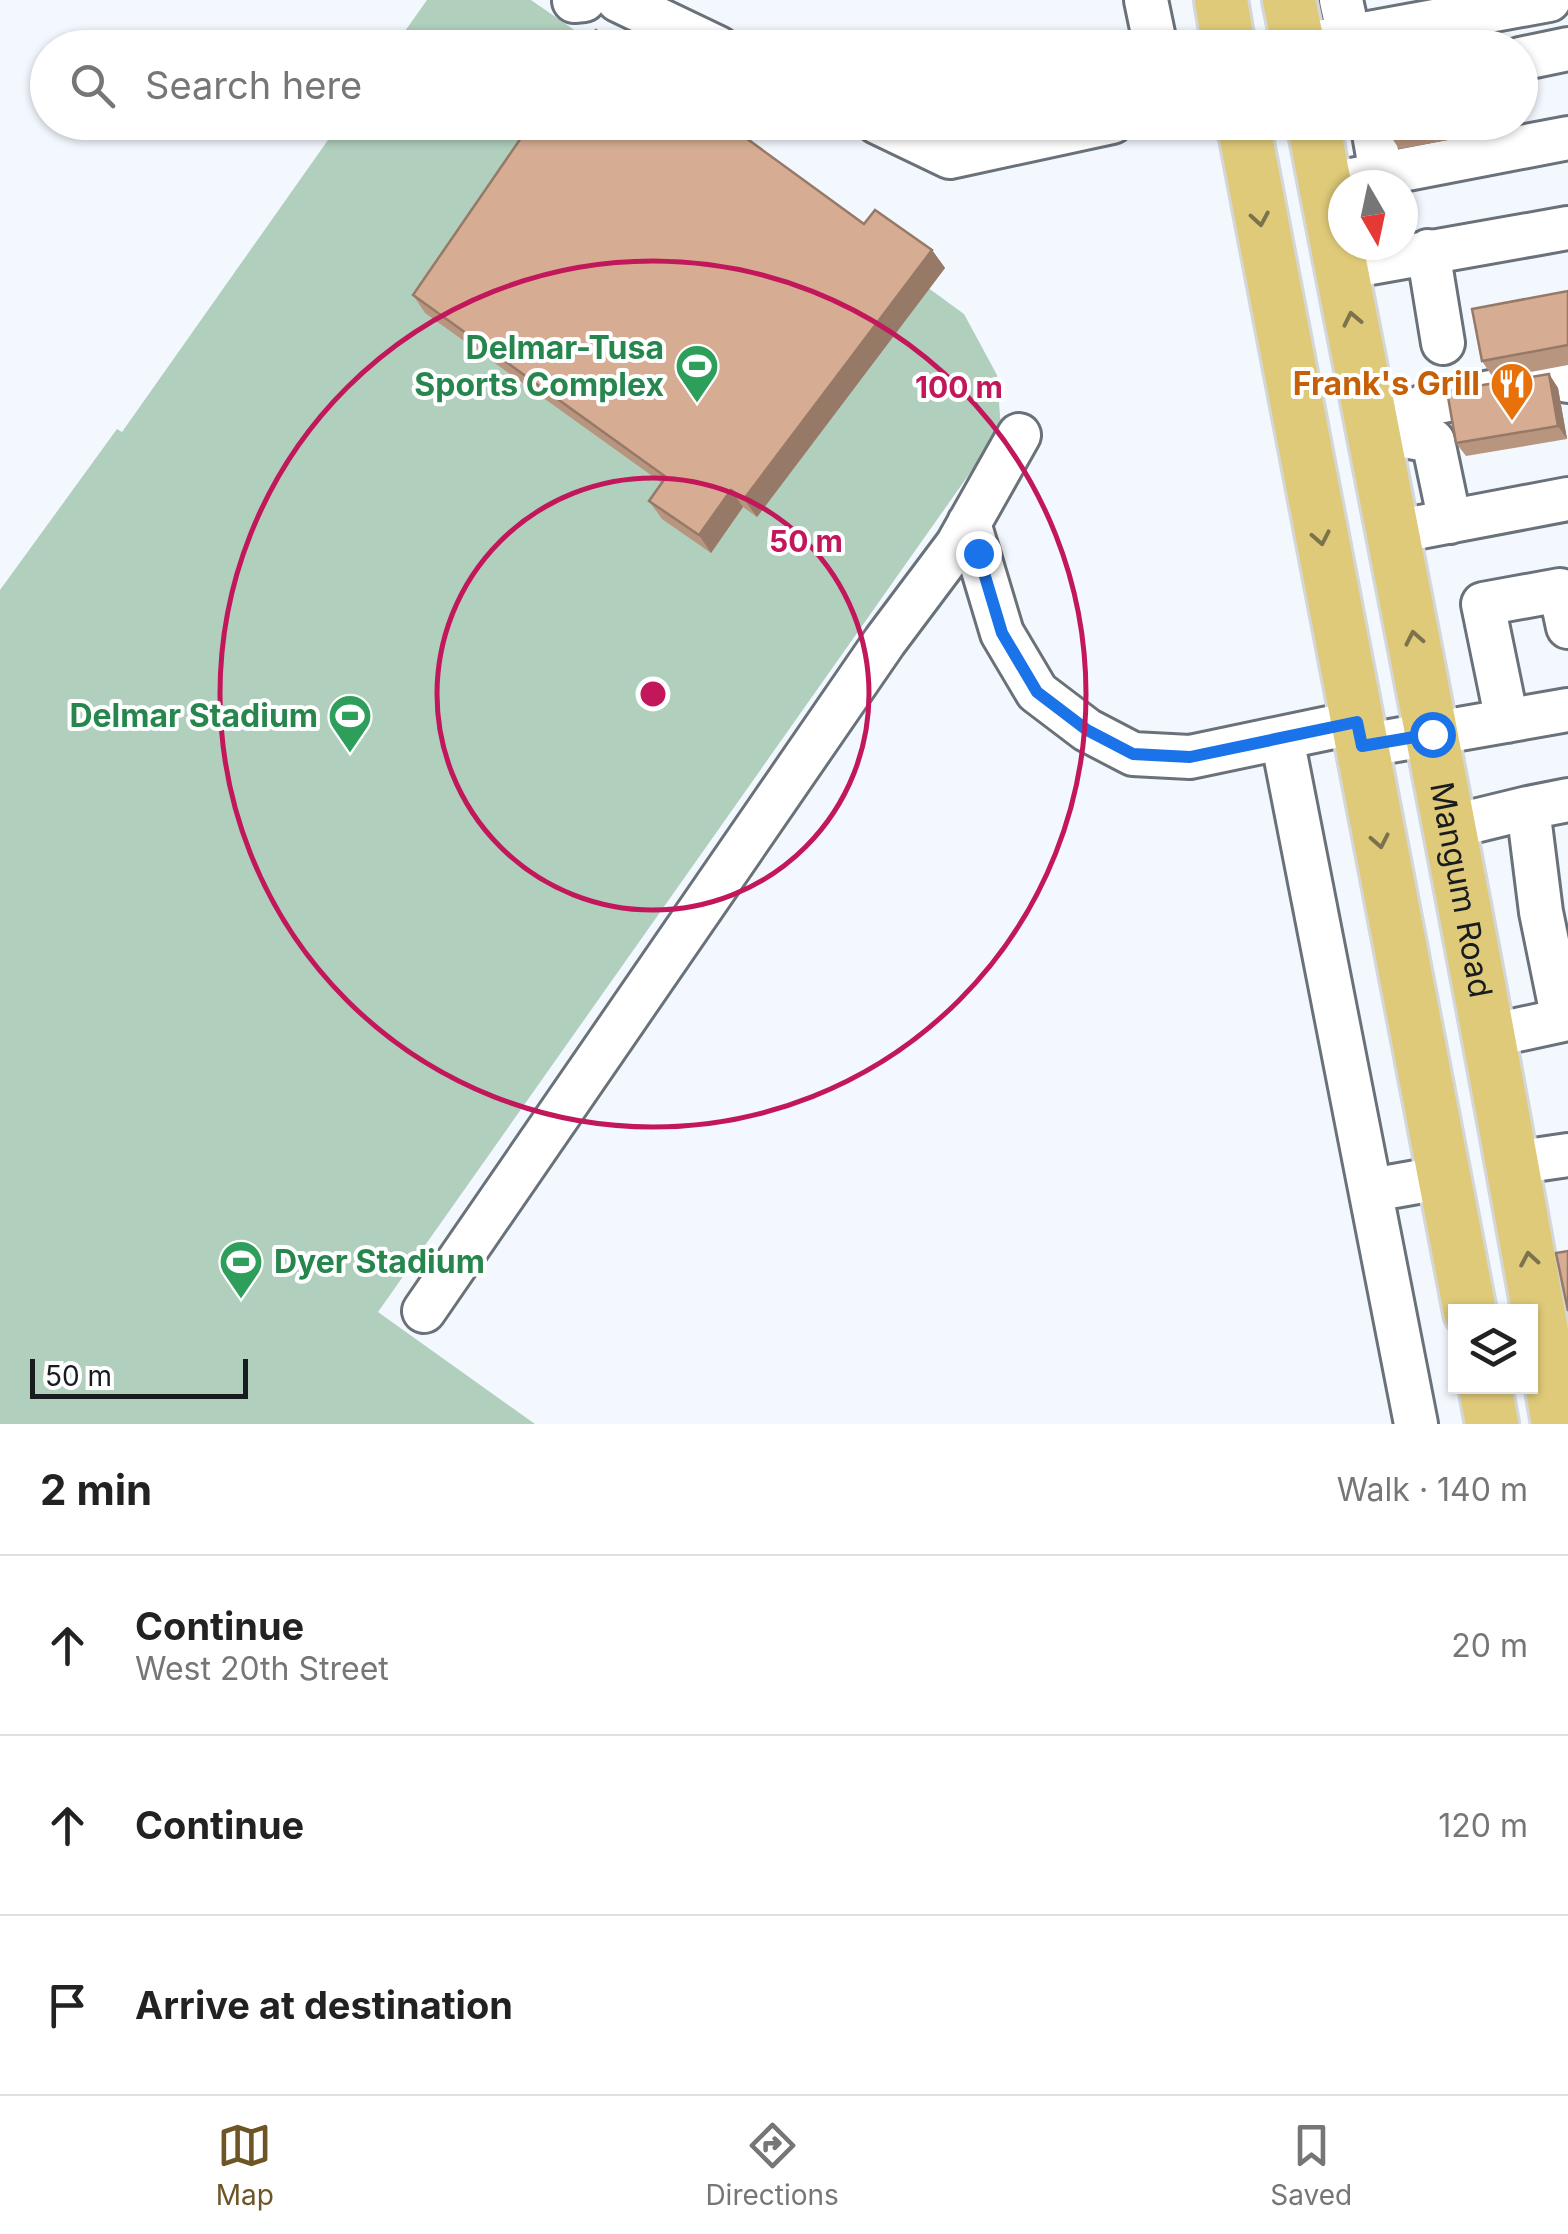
<!DOCTYPE html>
<html lang="en">
<head>
<meta charset="utf-8">
<style>
	body { margin:0; font-family:Inter,sans-serif; background:#f6f6f6; color:#222 }
	.controls { position:absolute; right:30px; bottom:30px; display:grid; overflow:hidden; border-radius:0px; box-shadow:0 2px 8px #0004 }
	.controls button { width:90px; height:90px; display:grid; place-items:center; padding:0; border:0; border-bottom:2px solid #e0e0e0; background:#fff; color:#222; font:50px sans-serif }
	.compass { position:absolute; left:1328px; top:170px; width:90px; height:90px; border-radius:50%; background:#fff; box-shadow:0 2px 8px #0004; rotate:171deg }
	.scale { position:absolute; left:30px; bottom:25px; width:218px; box-sizing:border-box; padding-left:10px; border:5px solid #181c1f; border-top:0; font-size:28px; line-height:35px; white-space:nowrap; color:#181c1f; -webkit-text-stroke:8px #fff; paint-order:stroke }
	.stop { position:absolute; width:30px; height:30px; margin:-22px; border:8px solid #1a73e8; border-radius:50%; background:#fff }
	.stop.end { background:#1a73e8; border-color:#fff; box-shadow:0 2px 10px #0008 }
	.list { margin:0; padding:0; list-style:none }
	h2 { display:flex; justify-content:space-between; align-items:center; height:130px; margin:0; padding:0 40px; font-size:42px }
	h2 small { font-size:32px; font-weight:400; color:#767676 }
	.list li { display:grid; grid-template-columns:65px 1fr auto; gap:30px; align-items:center; box-sizing:border-box; height:180px; padding:0 40px; border-top:2px solid #e0e0e0 }
	.list b { display:block; font-size:38px; white-space:nowrap }
	.list p { margin:0; font-size:32px; white-space:nowrap; color:#767676 }
	.list em { font-size:32px; font-style:normal; color:#767676 }
	.icon { flex:none; width:55px; height:55px; fill:none; stroke:currentColor; stroke-width:2; stroke-linecap:round; stroke-linejoin:round }
	.map { position:relative; flex:none; width:1568px; height:1424px; overflow:hidden }
	.search { position:absolute; background:#fff; box-shadow:0 2px 8px #0004; left:30px; right:30px; top:30px; height:110px; display:flex; align-items:center; gap:25px; box-sizing:border-box; padding:0 35px; border-radius:55px; color:#767676; font-size:38px }
	.sheet { height:670px; background:#fff }
	nav { display:flex; justify-content:space-around; align-items:center; box-sizing:border-box; height:140px; border-top:2px solid #e0e0e0; background:#fff; font-size:28px; color:#767676 }
	nav a { display:grid; justify-items:center; gap:5px }
	nav .on { color:#6e5526 }
	.map>svg:first-child { display:block }
	.green { fill:#b0cfbd }
	.lines { fill:none; stroke-linecap:round; stroke-linejoin:round }
	.minor-casing { stroke:#697179; stroke-width:48 }
	.major-casing { stroke:#d5d6d7; stroke-width:58 }
	.minor { stroke:#fff; stroke-width:42 }
	.major { stroke:#dfca79; stroke-width:52 }
	.wall { fill:#b8957e }
	.shaded-wall { fill:#967967 }
	.building { fill:#d6ad93; stroke:#967967; stroke-width:2.5 }
	.oneway { stroke:#7c734c }
	.route { stroke:#1a73e8; stroke-width:12 }
	.ring { fill:none; stroke:#c2185b; stroke-width:5 }
	.labels { text-anchor:middle; stroke-width:8; stroke-linejoin:round; paint-order:stroke }
	.leisure-label { font-size:32px; font-weight:bold; fill:#27864d; stroke:#fff; text-anchor:end }
	.food-label { font-size:32px; font-weight:bold; fill:#c56008; stroke:#fff; text-anchor:end }
	.street-label { font-size:32px; fill:#181c1f; stroke:#fff }
	.centre { fill:#c2185b; stroke:#fff; stroke-width:5 }
	.ring-label { font-size:30px; text-anchor:middle; font-weight:bold; fill:#c2185b; stroke:#fff; stroke-width:8; stroke-linejoin:round; paint-order:stroke }
</style>
</head>
<body>
<div class="map">
<svg width="1568" height="1424" viewBox="0 0 1568 1424">
	<rect width="100%" height="100%" fill="#f3f8fe"/>
	<path class="green" d="M427,0H531L599,47L393,48Z
		M340,123H702L964,314L997,375L1001,429L378,1312L535,1424H0V590L117,429L122,432Z"/>
	<g class="lines">
		<defs>
			<path id="minor" d="M618,0L718,48
				M1146,0L1156,48
				M1341,0L1349,37
				M574,1L584,0
				M1298,46L1549,0
				M1520,59L1568,49
				M877,122L950,157L1112,122
				M1372,122L1381,174
				M1325,185L1568,138
				M1428,251L1443,343
				M1342,268L1568,228
				M1375,431L1428,404L1558,379L1568,381
				M1375,431L1433,441L1450,522
				M969,523L1002,633L1037,692L1087,730L1133,754L1190,757L1357,722
				M1394,532L1568,499
				M1507,721L1483,604L1560,590L1568,627
				M1282,738L1416,1424
				M1362,746L1568,710
				M1528,808L1568,800
				M1450,827L1528,808L1541,912L1563,1020L1489,1036
				M1513,1163L1568,1155
				M1372,1190L1445,1177
				M424,1311L885,641L957,545L1019,435"/>
			<g id="major">
				<path d="M1221,0L1229,48"/>
				<path d="M1289,0L1299,48"/>
				<path d="M1243,122L1470,1312"/>
				<path id="s1" d="M1313,122C1397,556 1483,989 1558,1424"/>
				<path d="M1485,1386L1492,1424"/>
			</g>
		</defs>
		<use href="#minor" class="minor-casing"/>
		<use href="#major" class="major-casing"/>
		<use href="#minor" class="minor"/>
		<use href="#major" class="major"/>
	</g>
	<path class="wall" d="M1387,122H1512L1513,128L1399,149L1390,135Z
		M864,224L932,250L945,268L757,517L743,507L711,553L662,519L649,501L662,483L425,313L413,295Z
		M1568,291V365L1494,379L1482,361Z
		M1549,374L1558,388L1567,439L1466,456L1456,443Z"/>
	<path class="shaded-wall" d="M932,250L945,268L757,517L744,499Z
		M1549,374L1558,388L1567,439L1558,426Z
		M731,490L743,507L711,553L699,535Z"/>
	<path class="building" d="M596,30L619,48H584Z
		M532,122H724L864,224L875,210L932,250L744,499L731,490L699,535L649,501L666,477L413,295Z
		M1387,122H1458L1390,135Z
		M1568,291V345L1482,361L1472,309Z
		M1549,374L1558,426L1456,443L1447,391Z
		M1568,1251V1311L1556,1253Z"/>
	<defs><path id="oneway-chevron" d="M-2-3.5L2.5 0L-2 3.5" fill="none" stroke-width="1.6" stroke-linecap="round" stroke-linejoin="round" transform="scale(2.5)"/></defs>
	<g class="oneway">
		<use href="#oneway-chevron" transform="translate(1260 219) rotate(80)"/>
		<use href="#oneway-chevron" transform="translate(1352 319) rotate(-102)"/>
		<use href="#oneway-chevron" transform="translate(1321 538) rotate(79)"/>
		<use href="#oneway-chevron" transform="translate(1414 638) rotate(-101)"/>
		<use href="#oneway-chevron" transform="translate(1380 841) rotate(79)"/>
		<use href="#oneway-chevron" transform="translate(1529 1259) rotate(-100)"/>
	</g>
	<g class="lines">
		<path class="route" d="M978,553L1002,633L1037,692L1087,730L1133,754L1190,757L1357,722L1362,746L1432,734"/>
	</g>
	<g class="ring">
		<circle cx="653" cy="694" r="216"/>
		<circle cx="653" cy="694" r="433"/>
	</g>
	<defs>
		<symbol id="stadium-pin" viewBox="-11 -11 22 30"><path d="M0 17L-7.5 6A9.5 9.5 0 1 1 7.5 6Z" fill="#2e9e5b" stroke="#fff"/><path d="M0-5a6.5 5 0 1 0 0 10a6.5 5 0 1 0 0-10ZM-3.5-1.8h7v3.6h-7Z" fill="#fff"/></symbol>
		<symbol id="restaurant-pin" viewBox="-11 -11 22 30"><path d="M0 17L-7.5 6A9.5 9.5 0 1 1 7.5 6Z" fill="#e8710a" stroke="#fff"/><path d="M-5-6h1v4h1v-4h1v4h1v-4h1v5L-1.5 .5V6h-2V.5L-5-1ZM5-6V6H3V1.5H1.5Q1.5-4 5-6Z" fill="#fff"/></symbol>
	</defs>
	<g fill-rule="evenodd">
		<use href="#stadium-pin" x="672" y="341" width="50" height="68"/>
		<use href="#restaurant-pin" x="1487" y="359" width="50" height="68"/>
		<use href="#stadium-pin" x="325" y="691" width="50" height="68"/>
		<use href="#stadium-pin" x="216" y="1237" width="50" height="68"/>
	</g>
	<g class="labels">
		<g class="leisure-label">
			<text x="664" y="359">Delmar-Tusa<tspan x="664" dy="37">Sports Complex</tspan></text>
			<text x="318" y="727">Delmar Stadium</text>
			<text x="274" y="1273" text-anchor="start">Dyer Stadium</text>
		</g>
		<g class="food-label">
			<text x="1480" y="395">Frank's Grill</text>
		</g>
		<g class="street-label">
			<text dy="11" stroke="none"><textPath href="#s1" startOffset="782">Mangum Road</textPath></text>
		</g>
	</g>
	<circle cx="653" cy="694" r="15" class="centre"/>
	<g class="ring-label">
		<text x="959" y="398">100 m</text>
		<text x="806" y="552">50 m</text>
	</g>
</svg>
<div class="controls">
<button><svg class="icon" aria-label="layers" viewBox="0 0 24 24"><path d="M12 4l9 5-9 5-9-5zM3 14l9 5 9-5"/></svg></button>
</div>
<svg class="compass" viewBox="-18 -18 36 36"><path d="M0-13l5 13h-10z" fill="#e53935"/><path d="M0 13l5-13h-10z" fill="#767676"/></svg>
<div class="scale">50 m</div>
<div class="stop" style="left:1432px;top:734px"></div>
<div class="stop end" style="left:978px;top:553px"></div>
<div class="search"><svg class="icon" aria-label="search" viewBox="0 0 24 24"><circle cx="10" cy="10" r="6"/><path d="M15 15l6 6"/></svg>Search here</div>
</div>
<section class="sheet">
<h2>2 min<small>Walk · 140 m</small></h2>
<ul class="list">
<li><svg class="icon" aria-label="ahead" viewBox="0 0 24 24"><path d="M12 20V5M6 11l6-6 6 6"/></svg><div><b>Continue</b><p>West 20th Street</p></div><em>20 m</em></li>
<li><svg class="icon" aria-label="ahead" viewBox="0 0 24 24"><path d="M12 20V5M6 11l6-6 6 6"/></svg><div><b>Continue</b></div><em>120 m</em></li>
<li><svg class="icon" aria-label="arrive" viewBox="0 0 24 24"><path d="M6 21V4h12l-3 4 3 4H6"/></svg><div><b>Arrive at destination</b></div></li>
</ul>
</section>
<nav>
<a class="on"><svg class="icon" aria-label="map" viewBox="0 0 24 24"><path d="M3 6l6-2 6 2 6-2v14l-6 2-6-2-6 2zM9 4v14M15 6v14"/></svg>Map</a>
<a><svg class="icon" aria-label="directions" viewBox="0 0 24 24"><path d="M12 3l9 9-9 9-9-9zM9 14v-3h6M13 9l2 2-2 2"/></svg>Directions</a>
<a><svg class="icon" aria-label="saved" viewBox="0 0 24 24"><path d="M7 4h10v16l-5-4-5 4z"/></svg>Saved</a>
</nav>
</body>
</html>
